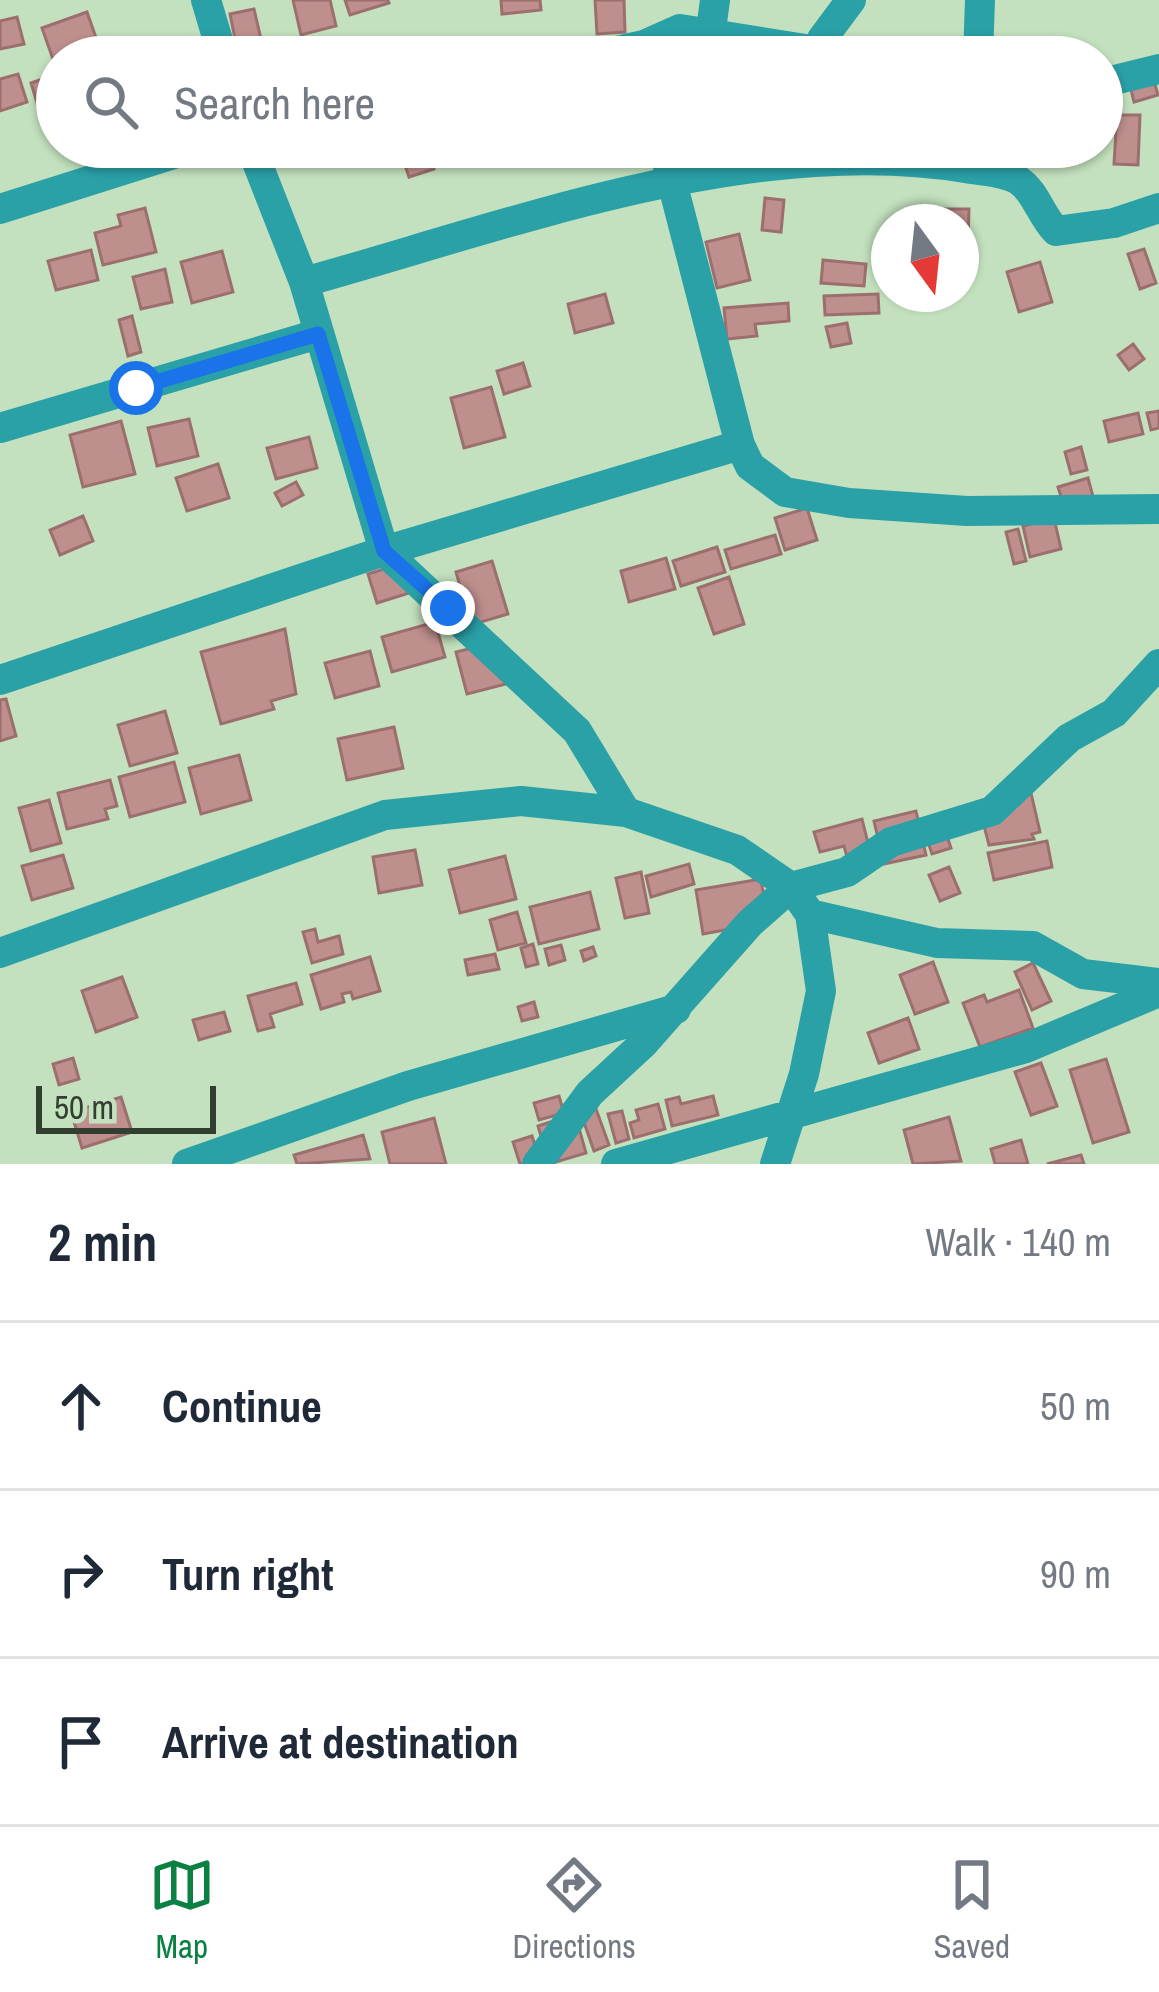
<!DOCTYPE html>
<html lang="en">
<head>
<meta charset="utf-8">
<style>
	body { margin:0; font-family:"Archivo Narrow",sans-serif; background:#f2f2f3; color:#1f2937 }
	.compass { position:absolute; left:871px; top:204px; width:108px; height:108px; border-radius:50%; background:#fff; box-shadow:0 3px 9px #0004; rotate:165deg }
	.scale { position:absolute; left:36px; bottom:30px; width:180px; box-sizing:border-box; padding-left:12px; border:6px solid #323e30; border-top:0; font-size:33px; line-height:42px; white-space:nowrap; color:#323e30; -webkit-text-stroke:9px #c3e1be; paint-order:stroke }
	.stop { position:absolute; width:36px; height:36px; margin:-27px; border:9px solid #1a73e8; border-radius:50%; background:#fff }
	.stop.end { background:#1a73e8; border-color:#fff; box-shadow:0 3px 12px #0008 }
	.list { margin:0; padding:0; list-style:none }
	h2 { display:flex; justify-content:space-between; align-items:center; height:156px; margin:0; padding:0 48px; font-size:51px }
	h2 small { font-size:39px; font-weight:400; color:#747a83 }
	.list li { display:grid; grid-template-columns:78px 1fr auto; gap:36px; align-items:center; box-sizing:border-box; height:168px; padding:0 48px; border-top:3px solid #e0e1e3 }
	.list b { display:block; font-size:45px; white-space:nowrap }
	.list em { font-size:39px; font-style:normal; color:#747a83 }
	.icon { flex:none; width:66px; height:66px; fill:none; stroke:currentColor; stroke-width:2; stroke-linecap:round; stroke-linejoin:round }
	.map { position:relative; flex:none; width:1159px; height:1164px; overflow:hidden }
	.search { position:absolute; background:#fff; box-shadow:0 3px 9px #0004; left:36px; right:36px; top:36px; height:132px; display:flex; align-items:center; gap:30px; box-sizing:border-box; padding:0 42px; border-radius:66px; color:#747a83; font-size:45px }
	.sheet { height:660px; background:#fff }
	nav { display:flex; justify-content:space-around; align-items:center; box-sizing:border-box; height:168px; border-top:3px solid #e0e1e3; background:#fff; font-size:33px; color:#747a83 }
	nav a { display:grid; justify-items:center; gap:6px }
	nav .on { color:#0b8043 }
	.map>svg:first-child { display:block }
	.building { fill:#be8f8d; stroke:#9c6f6e; stroke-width:3 }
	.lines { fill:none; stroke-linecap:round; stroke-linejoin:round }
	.minor { stroke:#2aa0a7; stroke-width:30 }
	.route { stroke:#1a73e8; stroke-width:15 }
</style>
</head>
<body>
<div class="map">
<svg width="1159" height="1164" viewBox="0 0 1159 1164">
	<rect width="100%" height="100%" fill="#c3e1be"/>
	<path class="building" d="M293,0H330L336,26L301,35Z
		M345,0H388L389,3L350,15Z
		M501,0H540L541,10L502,14Z
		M595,0H624L625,32L597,34Z
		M254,9L261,39L236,44L230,14Z
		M87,12L99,46L54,62L42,28Z
		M17,17L24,44L0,49V21Z
		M894,40L914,41V57H894Z
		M344,42L348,57H307L306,51Z
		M1024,46L1046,54L1045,57H1020Z
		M18,74L27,102L0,111V79Z
		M1152,74L1158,95L1134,102L1129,81Z
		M48,77L57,107L40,113L31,83Z
		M1117,115H1140L1138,165L1114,164Z
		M399,147H427L434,169L409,177Z
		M437,147H467L470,158L443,166Z
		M547,147H587L589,155L553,166Z
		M595,147H634L597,156Z
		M765,198L784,200L781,232L762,230Z
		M145,208L156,252L103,265L95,233L121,226L118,215Z
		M921,209H969L968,243H961V222H921Z
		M739,234L750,280L717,288L706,242Z
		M1144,249L1156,283L1140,289L1128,254Z
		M91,250L98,280L56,290L48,261Z
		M222,251L233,292L192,303L181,262Z
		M823,260L866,264L864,286L821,283Z
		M1040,262L1052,302L1019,312L1007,272Z
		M165,269L172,302L141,309L133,277Z
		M605,294L613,323L575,333L568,304Z
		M878,294L879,313L825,315L824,296Z
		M788,303L789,321L755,324L757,336L727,339L724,308Z
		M132,316L141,352L128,356L119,320Z
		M847,323L851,343L831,347L826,327Z
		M1133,344L1144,359L1129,370L1118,355Z
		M523,363L530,386L504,394L497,371Z
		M491,387L505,437L464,448L451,398Z
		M1159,411V428L1151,430L1147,413Z
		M1138,413L1143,434L1109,442L1104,421Z
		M189,419L198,456L157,466L148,428Z
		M121,421L135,474L83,487L70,435Z
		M309,437L317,468L276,479L267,448Z
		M1081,447L1087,470L1071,474L1065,452Z
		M218,464L229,498L187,511L176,478Z
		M1088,478L1096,508L1067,516L1058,487Z
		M296,482L303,495L282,506L275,493Z
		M807,508L817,540L785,550L775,518Z
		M83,516L93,541L60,555L50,530Z
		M1054,518L1061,549L1030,557L1023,526Z
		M1018,529L1026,561L1014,564L1006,532Z
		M775,535L781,554L731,569L725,550Z
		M717,547L725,572L681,586L673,561Z
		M666,558L675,589L629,602L621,571Z
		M492,561L508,614L471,625L456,572Z
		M400,564L409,593L377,603L368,574Z
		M729,577L744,624L714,634L698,588Z
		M435,622L445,657L392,672L382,637Z
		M285,629L296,694L271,701L274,709L221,724L201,652Z
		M500,641L510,683L467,694L456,652Z
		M370,651L379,686L335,698L325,663Z
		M6,699L16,736L0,741V700Z
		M165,711L177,753L130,766L118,725Z
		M394,727L403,768L347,780L338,739Z
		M239,755L251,800L201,814L189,768Z
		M174,762L185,802L130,817L119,777Z
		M110,780L117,806L105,809L108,819L67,829L58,793Z
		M1031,793L1040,832L1032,834L1034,839L989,845L979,806Z
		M49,800L61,843L31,851L19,808Z
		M916,811L926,855L884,864L874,821Z
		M862,819L870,851L847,857L844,846L820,852L814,832Z
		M942,821L951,848L932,854L923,827Z
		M1047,841L1052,867L994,880L988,853Z
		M415,850L422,885L379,893L373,857Z
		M63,855L73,888L32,900L22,866Z
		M505,856L516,899L460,913L449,870Z
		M689,864L694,884L651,897L646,876Z
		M949,867L960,893L940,901L929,875Z
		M641,872L649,913L625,918L616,878Z
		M761,879L768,922L703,934L696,890Z
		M590,892L599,929L539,944L530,907Z
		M517,912L526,943L498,950L490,920Z
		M315,929L318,942L339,936L343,954L312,963L303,932Z
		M533,944L538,964L526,967L521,948Z
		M561,945L565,960L549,965L545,949Z
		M593,947L596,956L584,961L581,951Z
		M495,954L499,969L468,975L465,960Z
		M370,957L380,991L353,999L351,992L342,994L344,1002L321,1009L311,975Z
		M933,962L948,1002L915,1014L900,975Z
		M1033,963L1051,1001L1032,1010L1015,972Z
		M122,977L137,1017L96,1032L82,991Z
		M296,983L302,1004L270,1014L274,1027L258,1031L248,996Z
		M1019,990L1033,1028L980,1047L963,1003L984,995L987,1002Z
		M534,1002L538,1017L522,1021L518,1007Z
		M224,1012L230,1031L199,1040L193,1020Z
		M908,1018L919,1049L879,1063L868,1033Z
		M73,1058L79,1079L59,1085L53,1064Z
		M1106,1059L1129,1132L1093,1143L1070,1070Z
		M1041,1063L1057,1106L1031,1115L1015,1072Z
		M559,1096L564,1113L539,1120L534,1103Z
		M713,1096L718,1115L672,1126L666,1100L679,1097L681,1104Z
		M121,1097L132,1132L82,1148L71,1112Z
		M658,1104L665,1129L634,1138L630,1123L639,1120L636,1110Z
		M596,1109L609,1145L594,1151L581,1114Z
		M622,1111L629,1139L616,1143L608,1114Z
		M575,1114L586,1153L549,1164L538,1126Z
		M949,1117L961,1161L913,1164L904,1130Z
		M434,1118L446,1164H390L382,1132Z
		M363,1135L370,1159L297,1164L294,1155Z
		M532,1136L541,1164H520L513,1142Z
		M1021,1140L1028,1164H995L991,1149Z
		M1081,1155L1084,1164H1047Z"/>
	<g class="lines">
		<path class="minor" d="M206,0L223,57
			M711,30L715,0
			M589,57L644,45L680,29L818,51
			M816,57L822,39L851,0
			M978,57L980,0
			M1102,83L1159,69
			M251,147L304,282L384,551L577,731L626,812
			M663,147L740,445L750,466L785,492L849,503L967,511L1159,509
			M0,209L196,147
			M304,282C506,226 754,132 965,168C981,171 1004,171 1018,180C1036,192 1041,216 1056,231L1114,223L1159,208
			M0,428L318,334
			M0,680L384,551L740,445
			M0,953L385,815L521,801L626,812L737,850L791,887L810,914L937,943L1033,946L1083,974L1159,983
			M187,1164L408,1086L676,1009
			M537,1164L590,1093L643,1044L750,923L791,887L847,872L891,842L992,811L1069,738L1114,713L1159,664
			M616,1164L1026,1048L1159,992
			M775,1164L804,1074L821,991L810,914"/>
	</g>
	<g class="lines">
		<path class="route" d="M136,388L318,334L384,551L448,608"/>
	</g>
</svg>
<svg class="compass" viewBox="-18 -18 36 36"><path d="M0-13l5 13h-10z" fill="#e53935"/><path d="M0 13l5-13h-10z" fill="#747a83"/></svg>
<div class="scale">50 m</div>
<div class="stop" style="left:136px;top:388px"></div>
<div class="stop end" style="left:448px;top:608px"></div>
<div class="search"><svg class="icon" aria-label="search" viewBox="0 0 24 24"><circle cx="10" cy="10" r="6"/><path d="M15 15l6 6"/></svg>Search here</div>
</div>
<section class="sheet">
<h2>2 min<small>Walk · 140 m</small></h2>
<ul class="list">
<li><svg class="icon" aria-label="ahead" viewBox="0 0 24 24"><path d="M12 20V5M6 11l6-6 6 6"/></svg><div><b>Continue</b></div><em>50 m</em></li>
<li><svg class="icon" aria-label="right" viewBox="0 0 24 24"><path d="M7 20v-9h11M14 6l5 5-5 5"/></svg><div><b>Turn right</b></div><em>90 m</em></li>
<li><svg class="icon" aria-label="arrive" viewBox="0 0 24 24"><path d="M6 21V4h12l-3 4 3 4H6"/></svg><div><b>Arrive at destination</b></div></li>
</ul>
</section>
<nav>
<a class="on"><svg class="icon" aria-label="map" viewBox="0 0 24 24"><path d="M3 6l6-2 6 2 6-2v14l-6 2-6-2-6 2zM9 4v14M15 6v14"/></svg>Map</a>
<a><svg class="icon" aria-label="directions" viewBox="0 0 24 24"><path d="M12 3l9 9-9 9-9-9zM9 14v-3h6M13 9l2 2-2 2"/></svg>Directions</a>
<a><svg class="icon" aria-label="saved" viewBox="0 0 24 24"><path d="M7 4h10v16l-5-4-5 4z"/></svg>Saved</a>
</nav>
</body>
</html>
